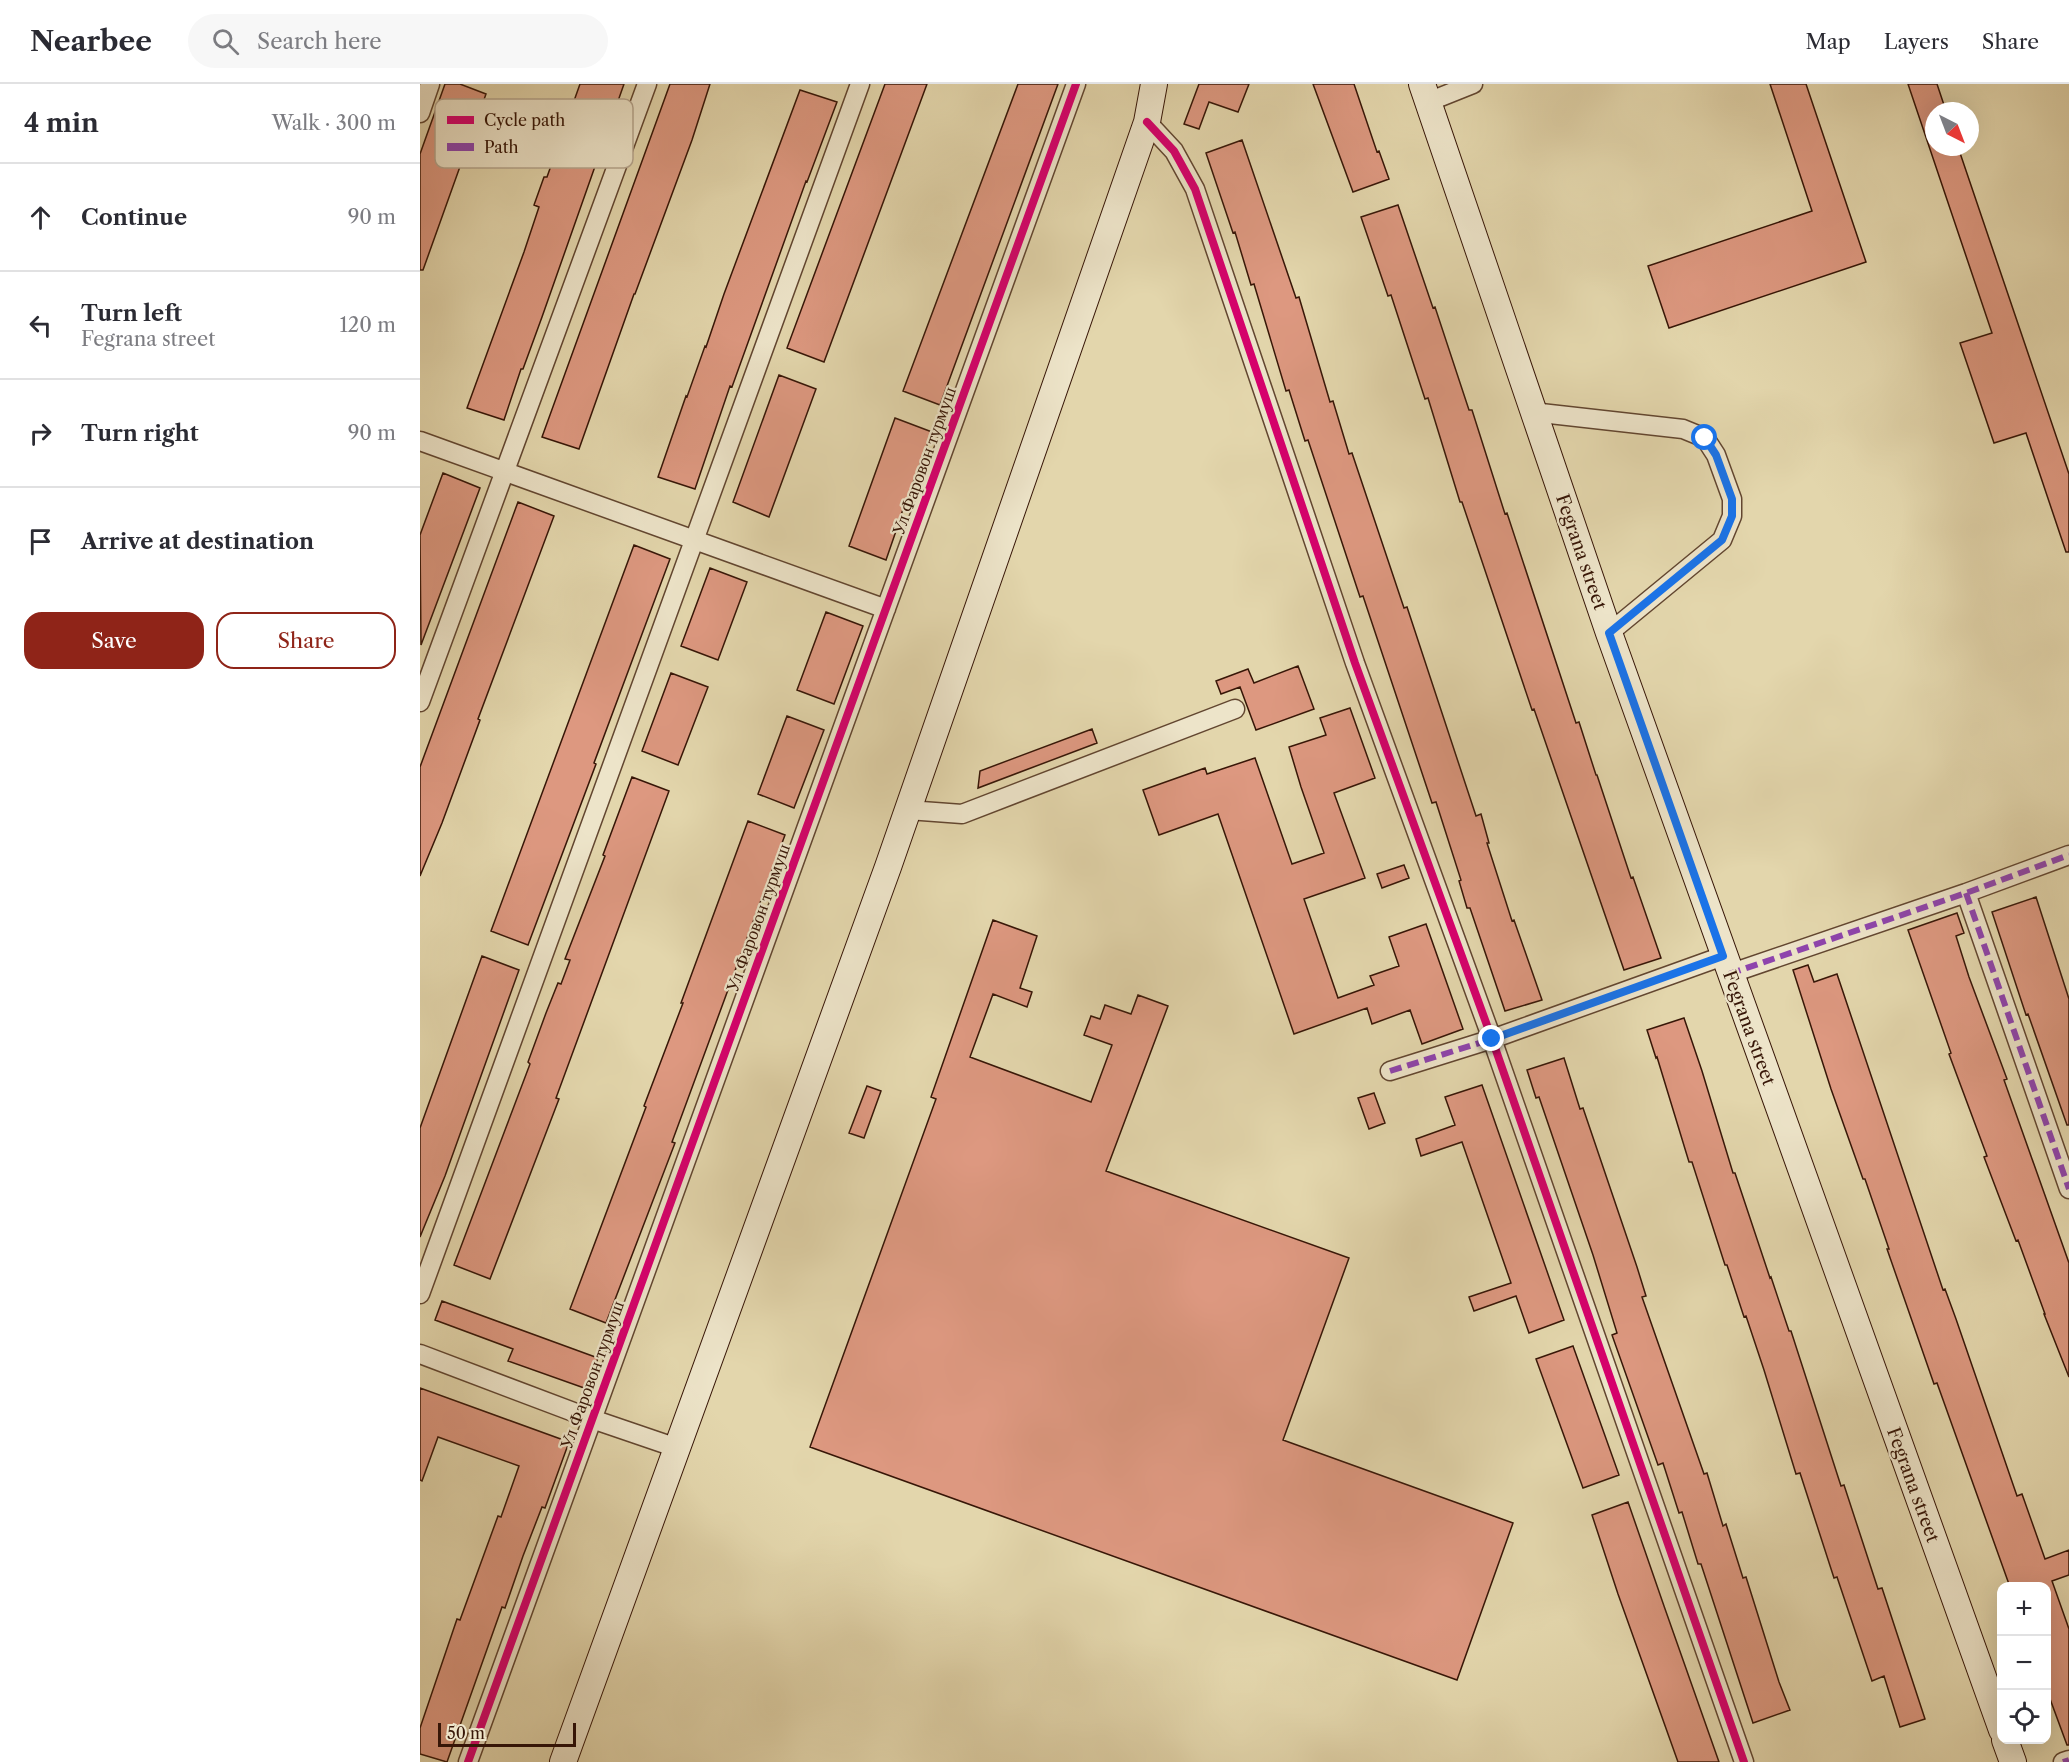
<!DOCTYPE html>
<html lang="en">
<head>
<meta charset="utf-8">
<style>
	body { margin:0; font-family:"Libre Caslon Text",serif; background:#f7f7f7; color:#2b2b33 }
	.controls { position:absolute; right:18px; bottom:18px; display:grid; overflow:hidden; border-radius:12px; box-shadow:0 6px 24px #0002 }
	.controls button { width:54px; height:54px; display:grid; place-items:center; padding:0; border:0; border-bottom:2px solid #e1e1e2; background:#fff; color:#2b2b33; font:30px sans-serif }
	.compass { position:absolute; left:1505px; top:18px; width:54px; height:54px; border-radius:50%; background:#fff; box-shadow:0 6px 24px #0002; rotate:138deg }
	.scale { position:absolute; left:18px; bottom:15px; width:138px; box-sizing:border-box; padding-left:6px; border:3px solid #371607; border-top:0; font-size:16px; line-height:21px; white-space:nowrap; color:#371607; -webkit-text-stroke:4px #ede4c9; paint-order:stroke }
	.stop { position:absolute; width:18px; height:18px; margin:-14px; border:4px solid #1a73e8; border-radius:50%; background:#fff }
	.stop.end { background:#1a73e8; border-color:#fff; box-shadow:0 2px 6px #0008 }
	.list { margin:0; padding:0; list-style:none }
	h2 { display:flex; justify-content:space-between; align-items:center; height:78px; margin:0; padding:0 24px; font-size:26px }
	h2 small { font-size:20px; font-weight:400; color:#7c7c81 }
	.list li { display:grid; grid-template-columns:39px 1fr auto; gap:18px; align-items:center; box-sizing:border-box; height:108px; padding:0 24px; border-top:2px solid #e1e1e2 }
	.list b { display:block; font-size:22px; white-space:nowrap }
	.list p { margin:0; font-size:20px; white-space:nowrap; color:#7c7c81 }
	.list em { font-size:20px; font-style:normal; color:#7c7c81 }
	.actions { display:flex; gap:12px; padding:18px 24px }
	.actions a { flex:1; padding:14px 0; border:2px solid #8f2418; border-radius:18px; text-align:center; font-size:21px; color:#8f2418 }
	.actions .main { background:#8f2418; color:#fff }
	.icon { flex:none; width:33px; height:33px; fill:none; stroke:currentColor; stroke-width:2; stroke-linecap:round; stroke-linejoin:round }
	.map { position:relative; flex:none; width:1649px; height:1678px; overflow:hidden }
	header { display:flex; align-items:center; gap:36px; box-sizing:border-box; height:84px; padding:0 30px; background:#fff; border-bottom:2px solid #e1e1e2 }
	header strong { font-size:28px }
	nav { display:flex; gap:33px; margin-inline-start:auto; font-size:21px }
	.search { width:420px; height:54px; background:#f7f7f7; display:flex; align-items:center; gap:15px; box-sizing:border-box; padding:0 21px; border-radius:33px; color:#7c7c81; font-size:22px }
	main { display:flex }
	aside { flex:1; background:#fff }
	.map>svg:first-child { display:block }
	.building { fill:#dd9880; stroke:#371607; stroke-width:1.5 }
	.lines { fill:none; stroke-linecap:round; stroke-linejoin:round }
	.street-casing { stroke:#624630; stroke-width:21 }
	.secondary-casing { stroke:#371607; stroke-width:28 }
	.street { stroke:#ede4c9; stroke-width:18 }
	.secondary { stroke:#ede4c9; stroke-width:26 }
	.quiet { stroke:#8e44ad; stroke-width:6; stroke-dasharray:12 6; stroke-linecap:butt }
	.cycleway-casing { stroke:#ede4c9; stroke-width:11 }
	.cycleway { stroke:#d6006c; stroke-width:8 }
	.route { stroke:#1a73e8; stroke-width:8 }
	.labels { text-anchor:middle; stroke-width:4.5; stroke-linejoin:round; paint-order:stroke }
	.street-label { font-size:18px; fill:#371607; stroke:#ede4c9 }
	.key { fill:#ede4c9; stroke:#b6a68f; stroke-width:1.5 }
	.key-label { font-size:16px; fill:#371607 }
</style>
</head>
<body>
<header>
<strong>Nearbee</strong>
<div class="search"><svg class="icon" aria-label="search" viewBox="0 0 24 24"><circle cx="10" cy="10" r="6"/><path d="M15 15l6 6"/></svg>Search here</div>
<nav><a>Map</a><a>Layers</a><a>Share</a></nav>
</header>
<main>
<aside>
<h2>4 min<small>Walk · 300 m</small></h2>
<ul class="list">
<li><svg class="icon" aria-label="ahead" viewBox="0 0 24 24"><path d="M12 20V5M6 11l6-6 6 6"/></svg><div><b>Continue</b></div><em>90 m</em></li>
<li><svg class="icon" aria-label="left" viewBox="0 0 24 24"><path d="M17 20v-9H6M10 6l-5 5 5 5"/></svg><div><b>Turn left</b><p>Fegrana street</p></div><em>120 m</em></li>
<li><svg class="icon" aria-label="right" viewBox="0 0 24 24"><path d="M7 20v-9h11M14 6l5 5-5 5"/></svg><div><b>Turn right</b></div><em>90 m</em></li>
<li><svg class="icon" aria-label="arrive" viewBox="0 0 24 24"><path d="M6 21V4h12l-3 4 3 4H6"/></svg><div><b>Arrive at destination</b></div></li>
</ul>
<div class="actions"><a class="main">Save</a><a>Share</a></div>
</aside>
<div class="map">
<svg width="1649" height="1678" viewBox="0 0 1649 1678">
	<rect width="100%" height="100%" fill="#e3d6ac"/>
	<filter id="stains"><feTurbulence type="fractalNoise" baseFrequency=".00333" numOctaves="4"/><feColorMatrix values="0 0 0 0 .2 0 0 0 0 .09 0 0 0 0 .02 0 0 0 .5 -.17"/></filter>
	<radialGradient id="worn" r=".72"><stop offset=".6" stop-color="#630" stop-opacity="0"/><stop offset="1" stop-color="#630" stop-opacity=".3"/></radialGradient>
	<path class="building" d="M25,0H40L66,10L3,186H0V70Z
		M160,0H204L122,233L103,285H101L84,336L47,324L104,168L119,123L114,121L124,93H127Z
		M250,0H290L272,56L215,210H214L159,365L122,353Z
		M465,0H507L404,278L367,264Z
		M598,0H638L520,321L483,307Z
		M779,0H829L818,28L789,18L779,45L764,40Z
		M893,0H934L957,68L959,67L969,95L933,108Z
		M1350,0H1386L1446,178L1249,244L1228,182L1392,127Z
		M1488,0H1517L1526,27H1514V63H1538L1649,390V468H1646L1606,349L1574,359L1540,259L1572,249Z
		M380,6L417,18L387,98L386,97L312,303L310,302L275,405L238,393L266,312L267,313L285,262L286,263L304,210Z
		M822,56L876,214L879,213L910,318L913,317L929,370L932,369L984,524L987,523L1056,732L1061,730L1069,759H1067L1092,837L1094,836L1122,916L1085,927L1050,824H1047L1039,797L1041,796L1016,718L1012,719L943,512L940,513L888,356L885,357L869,306L866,307L834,200L831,201L815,148L813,149L786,69Z
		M978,121L1013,224L1015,223L1049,326H1052L1085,430L1087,429L1156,639L1159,638L1176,691H1177L1211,794L1213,793L1241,874L1204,886L1114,625L1112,626L1042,418H1040L1008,314L1005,315L971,211L968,212L941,133Z
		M359,291L396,305L349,433L313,418Z
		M475,334L512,348L475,447H476L466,476L429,462Z
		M23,389L60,404L1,561L0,451Z
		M98,418L134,432L58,635L60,636L22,739L0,792V683Z
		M214,461L250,475L174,679L176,680L108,861L71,847Z
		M290,484L327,498L298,576L261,562Z
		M406,528L443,542L414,620L377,606Z
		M878,582L894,625L836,646L820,603L801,610L796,597L828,585L834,599Z
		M251,589L288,603L258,681L222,667Z
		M930,624L955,694L914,709L945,794L884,815L918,914L954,901L950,892L979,882L969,853L1006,840L1043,945L1002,960L990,926L952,940L947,924L874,950L798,730L739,751L723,706L785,684L787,690L835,674L872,780L904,769L881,703L869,663L906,651L900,634Z
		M367,632L404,646L374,724L338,710Z
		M672,645L677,659L558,704L560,687Z
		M212,693L249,707L136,1014L139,1015L70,1195L34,1181L110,980L108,978L126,929L138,899L141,900L150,876L145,875L185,772L183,771Z
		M328,737L365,751L252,1058L255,1059L186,1239L150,1225L226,1023L224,1022L263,919H261Z
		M984,781L989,794L962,804L957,790Z
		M1616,813L1649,915V1041H1647L1608,930L1606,931L1572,828Z
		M1537,829L1544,849L1536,852L1549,893L1587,995L1584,996L1649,1179V1293L1624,1230H1625L1598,1156L1596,1157L1564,1073L1567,1072L1529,970L1531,969L1488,846Z
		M573,836L617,852L600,904L612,908L607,923L573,910L550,973L671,1018L692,961L664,951L671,932L680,935L685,921L711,930L718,911L748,922L686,1087L929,1174L863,1356L1093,1439L1037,1596L390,1363L516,1015L511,1013Z
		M62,872L99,886L25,1092L0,1153V1044Z
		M1388,881L1394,898L1417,890L1523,1206L1525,1205L1536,1235L1597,1412L1602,1410L1625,1475L1649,1466V1491L1632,1497L1649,1545V1661H1647L1626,1604V1503H1590L1517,1299L1514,1300L1467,1165H1469L1445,1095H1443L1411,1005L1373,886Z
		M1264,934L1282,987L1313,1089H1315L1350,1194L1351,1193L1369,1247H1371L1421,1402L1424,1401L1458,1505L1462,1504L1505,1635L1480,1643L1464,1592L1452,1597L1417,1493L1414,1494L1380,1389L1376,1390L1344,1286L1326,1232L1324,1233L1307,1181H1305L1272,1078H1269L1237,973L1236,974L1227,946Z
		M1144,974L1160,1025L1163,1024L1217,1183L1226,1212L1222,1213L1284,1390L1287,1389L1303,1442L1306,1440L1323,1494L1326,1493L1359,1598L1370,1626L1333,1639L1281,1480H1278L1262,1428L1259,1429L1243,1379L1238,1381L1192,1251L1197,1249L1173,1171L1119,1013L1116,1014L1107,986Z
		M1062,1001L1144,1236L1109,1249L1096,1212L1054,1227L1049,1213L1091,1199L1042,1058L1001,1072L996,1055L1035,1041L1025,1013Z
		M447,1002L461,1007L444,1054L429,1049Z
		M954,1009L965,1039L949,1045L938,1014Z
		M22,1217L178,1274L167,1305L88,1277L93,1265L15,1236Z
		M1153,1262L1199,1391L1163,1404L1116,1275Z
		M0,1304L149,1358L125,1424L122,1423L103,1472L85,1524L82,1523L27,1678L0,1670V1644L37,1535L40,1536L78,1432L81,1433L99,1382L18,1353L2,1397L0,1396Z
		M1208,1418L1244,1522L1299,1678H1258L1198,1510L1172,1431Z"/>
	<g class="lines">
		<defs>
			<path id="street" d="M1008,18L1053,0
				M0,29L10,0
				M727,38L754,67L775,105L935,579L1072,955L1324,1678
				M1112,328L1263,345L1285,354L1296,371L1312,415V432L1302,456L1189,549
				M0,357L466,525
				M0,618L227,0
				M488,726L542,730L815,625
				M1546,809L1649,1105
				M1309,890L1546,809L1649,771
				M970,987L1072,955L1303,872
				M0,1210L440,0
				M0,1270L172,1335L257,1364
				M48,1678L656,0
				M1643,1678L1649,1676"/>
			<path id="secondary" d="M1002,0L1189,549L1582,1646
				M1585,1656L1593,1678
				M143,1678L468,783L727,38L734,0"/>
		</defs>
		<use href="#street" class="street-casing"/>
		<use href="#secondary" class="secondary-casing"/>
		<use href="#street" class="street"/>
		<use href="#secondary" class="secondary"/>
		<path class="quiet" d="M1546,809L1649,1105
			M1309,890L1546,809L1649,771
			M970,987L1072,955L1303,872
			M1643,1678L1649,1676"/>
		<defs>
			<path id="cycleway" d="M727,38L754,67L775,105L935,579L1072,955L1324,1678
				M48,1678L656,0"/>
		</defs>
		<use href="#cycleway" class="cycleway-casing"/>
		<use href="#cycleway" class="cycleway"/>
	</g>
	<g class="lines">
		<path class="route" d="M1072,955L1303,872L1189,549L1302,456L1312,432V415L1296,371L1285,354"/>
	</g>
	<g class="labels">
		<g class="street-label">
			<text transform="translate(504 377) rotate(-70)" y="6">Ул Фаровон турмуш</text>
			<text transform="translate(1161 468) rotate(71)" y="6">Fegrana street</text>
			<text transform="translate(338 834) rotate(-70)" y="6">Ул Фаровон турмуш</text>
			<text transform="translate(1329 944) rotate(70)" y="6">Fegrana street</text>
			<text transform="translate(172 1291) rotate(-70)" y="6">Ул Фаровон турмуш</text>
			<text transform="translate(1493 1401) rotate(70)" y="6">Fegrana street</text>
		</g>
	</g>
	<rect x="15" y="15" width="198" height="69" rx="9" class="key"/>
	<rect x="27" y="32" width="27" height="8" fill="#d6006c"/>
	<rect x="27" y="59" width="27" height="8" fill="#8e44ad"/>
	<g class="key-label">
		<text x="64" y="42">Cycle path</text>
		<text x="64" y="69">Path</text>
	</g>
	<rect width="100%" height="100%" filter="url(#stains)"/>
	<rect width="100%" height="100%" fill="url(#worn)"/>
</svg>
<div class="controls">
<button>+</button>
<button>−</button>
<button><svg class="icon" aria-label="locate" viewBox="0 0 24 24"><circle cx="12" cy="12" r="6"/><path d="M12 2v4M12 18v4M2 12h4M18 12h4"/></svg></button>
</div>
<svg class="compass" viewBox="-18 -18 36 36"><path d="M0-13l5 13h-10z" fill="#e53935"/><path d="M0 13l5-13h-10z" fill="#7c7c81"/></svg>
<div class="scale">50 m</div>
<div class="stop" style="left:1285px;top:354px"></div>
<div class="stop end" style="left:1072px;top:955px"></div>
</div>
</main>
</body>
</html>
